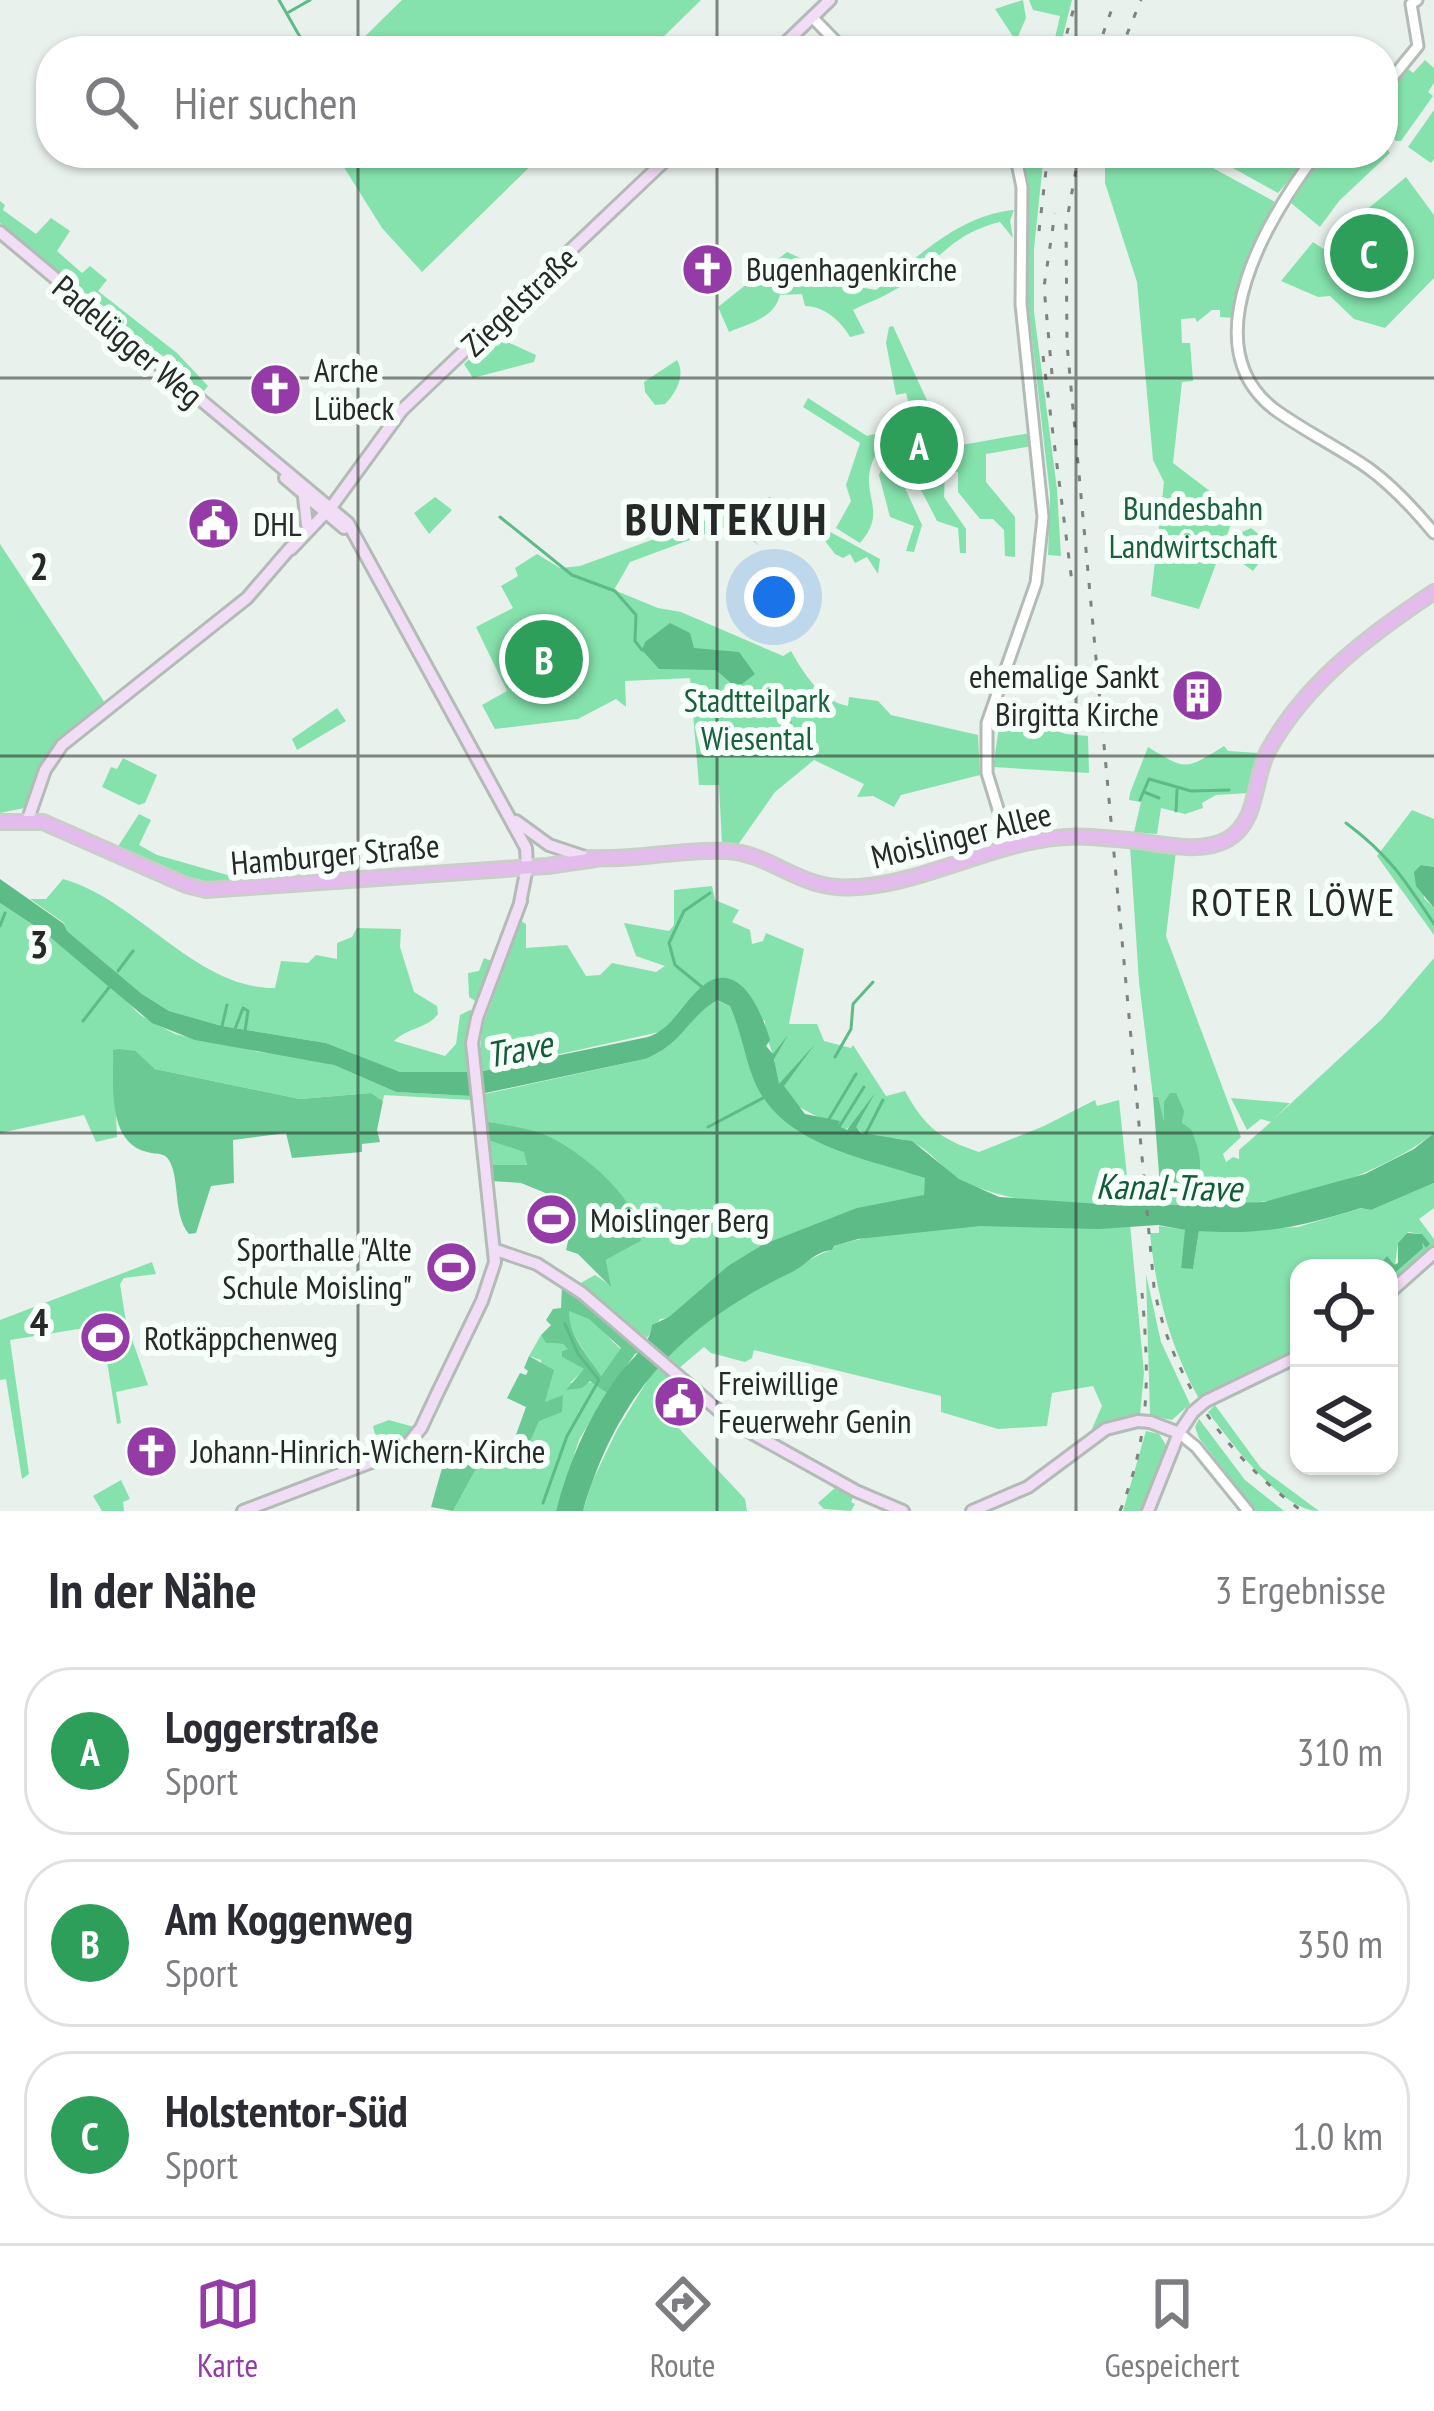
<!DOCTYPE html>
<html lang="de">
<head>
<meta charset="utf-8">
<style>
	body { margin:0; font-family:"PT Sans Narrow",sans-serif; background:#f7f7f7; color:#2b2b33 }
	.controls { position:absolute; right:36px; bottom:36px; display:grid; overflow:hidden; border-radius:24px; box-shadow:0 3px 9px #0004 }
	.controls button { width:108px; height:108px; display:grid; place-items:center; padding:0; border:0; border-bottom:3px solid #e1e1e2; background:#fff; color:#2b2b33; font:60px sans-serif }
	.you { position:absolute; left:774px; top:597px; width:42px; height:42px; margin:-30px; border:9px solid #fff; border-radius:50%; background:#1a73e8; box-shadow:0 0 0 18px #1a73e833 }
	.badge { display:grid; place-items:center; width:78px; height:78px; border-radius:50%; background:#943ba7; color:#fff; font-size:39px; font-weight:700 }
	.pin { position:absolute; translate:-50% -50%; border:6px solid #fff; box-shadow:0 3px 12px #0006 }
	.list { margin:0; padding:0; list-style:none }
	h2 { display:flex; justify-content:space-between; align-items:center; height:156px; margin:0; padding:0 48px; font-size:51px }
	h2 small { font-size:39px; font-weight:400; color:#7c7c81 }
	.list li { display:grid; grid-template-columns:78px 1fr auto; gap:36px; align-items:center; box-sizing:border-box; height:168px; margin:0 24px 24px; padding:0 24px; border:3px solid #e1e1e2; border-radius:48px }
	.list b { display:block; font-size:45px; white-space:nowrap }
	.list p { margin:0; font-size:39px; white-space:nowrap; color:#7c7c81 }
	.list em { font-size:39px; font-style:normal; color:#7c7c81 }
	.icon { flex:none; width:66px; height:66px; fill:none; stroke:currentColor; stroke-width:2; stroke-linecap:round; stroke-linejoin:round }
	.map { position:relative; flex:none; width:1434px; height:1511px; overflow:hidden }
	.search { position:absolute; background:#fff; box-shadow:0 3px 9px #0004; left:36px; right:36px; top:36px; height:132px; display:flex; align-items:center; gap:30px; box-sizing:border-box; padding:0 42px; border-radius:48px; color:#7c7c81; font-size:45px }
	.sheet { height:732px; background:#fff }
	nav { display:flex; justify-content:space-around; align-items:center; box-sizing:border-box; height:168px; border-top:3px solid #e1e1e2; background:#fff; font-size:33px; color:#7c7c81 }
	nav a { display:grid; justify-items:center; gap:6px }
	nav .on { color:#943ba7 }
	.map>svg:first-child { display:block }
	.green { fill:#85e2ac }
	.forest { fill:#6bca94; fill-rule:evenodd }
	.water { fill:#5cbb86 }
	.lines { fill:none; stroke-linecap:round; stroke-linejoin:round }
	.stream { stroke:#5cbb86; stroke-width:3 }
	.tertiary-casing { stroke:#b3bbb6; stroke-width:15 }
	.secondary-casing { stroke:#b3bbb6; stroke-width:16 }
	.primary-casing { stroke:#cbcccb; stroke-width:18 }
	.tertiary { stroke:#fff; stroke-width:9 }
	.secondary { stroke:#f2ddf6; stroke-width:10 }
	.primary { stroke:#e4bbed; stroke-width:12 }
	.rail { stroke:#7e8380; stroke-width:3; stroke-dasharray:6 12; stroke-linecap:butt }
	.secondary-bridge-casing { stroke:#b3bbb6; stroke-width:16; stroke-linecap:butt }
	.primary-bridge-casing { stroke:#cbcccb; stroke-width:18; stroke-linecap:butt }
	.secondary-bridge { stroke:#f2ddf6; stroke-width:10 }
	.primary-bridge { stroke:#e4bbed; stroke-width:12 }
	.grid { fill:none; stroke:#262927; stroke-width:3; stroke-opacity:0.55 }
	.labels { text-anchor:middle; stroke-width:12; stroke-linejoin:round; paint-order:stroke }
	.poi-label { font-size:33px; fill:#262927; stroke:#f6fff9; text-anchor:start }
	.street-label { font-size:33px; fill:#262927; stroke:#f6fff9 }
	.park-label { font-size:33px; fill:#1b603d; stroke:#f6fff9 }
	.water-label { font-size:36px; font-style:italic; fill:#135b38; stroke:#f6fff9 }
	.quarter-label { font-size:39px; letter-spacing:3px; fill:#262927; stroke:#f6fff9 }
	.district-label { font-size:45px; font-weight:bold; letter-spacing:3px; fill:#262927; stroke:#f6fff9 }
	.grid-label { font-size:39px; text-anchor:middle; font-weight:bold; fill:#262927; stroke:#f6fff9; stroke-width:12; stroke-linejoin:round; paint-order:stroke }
</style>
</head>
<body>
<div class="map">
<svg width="1434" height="1511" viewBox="0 0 1434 1511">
	<rect width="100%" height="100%" fill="#e9f1ec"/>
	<path class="green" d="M402,0H701L649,51H350Z
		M1023,0L1026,18L1016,41L995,9Z
		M1029,0H1072L1059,51H1052L1060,16L1033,10Z
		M1425,60L1434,68V83L1428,92L1433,96L1401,141H1396L1383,123V96L1408,69L1413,73Z
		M1434,110V159L1431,163L1408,147Z
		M1383,143L1390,153L1339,201L1320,227L1291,203L1323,153H1383Z
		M335,153H544L422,272L382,228Z
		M1031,153H1044L1034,249V312L1057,489L1061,556L1048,555L1050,495L1028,303L1025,170Z
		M1136,153H1205L1213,168L1275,202L1241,277L1234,318L1220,317V310H1212L1197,322L1195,318L1181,319L1182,343H1190L1193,381L1182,382L1173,463L1236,511L1199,609L1151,596L1164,482L1153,460L1137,282L1105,183V168Z
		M1216,153H1312L1278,193L1224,163Z
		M1406,177L1434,215V278L1385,328L1354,319L1330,296L1318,297L1281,281L1313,242L1328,252L1370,207Z
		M0,201L5,205L3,210L36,234L51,218L70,231L57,251L82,273L90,266L107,280L98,291L177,353L208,386L203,392L0,223Z
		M1014,210L1010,221L1013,238L1000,222C953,233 940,260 904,284C889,295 869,302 853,310L865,333L850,337C841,321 824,306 805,306L802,294L780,295C774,318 751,323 729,332L718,307L787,252L800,258L807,278L876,290C918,257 959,215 1014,210Z
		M893,326L935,418H940L956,446L1030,433L1032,446L986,454V482L1015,517V557L1005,556L1004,530L993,519H980L958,492V472H945L944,497L966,529V553H960L958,528L937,521L918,484L922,468L910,465L904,486L922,525L914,552L906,551L914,526L890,517L879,475L887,457L876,454C855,494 891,508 860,543L836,528L851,501L846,485L860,443L803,407L808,398L867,436L914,424L906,393L896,395L886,343L889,327Z
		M494,336L536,355L534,362L473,378L464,364Z
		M677,360C686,375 676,393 665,404L655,405L645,392L644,382Z
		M435,497L452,510L429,534L414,513Z
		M770,497L774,500L771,504L734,522L760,546L730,525L630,562L614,590L658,608L681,612L783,656L791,651C804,674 821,701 848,706L849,697L878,701L891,715L978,735L980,775L901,795L894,807L873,796L857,797L864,784L814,760L775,792L737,846L722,844L719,785H699L690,678L625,681L626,707L616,699L578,719L495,729L482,705L507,691L476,627L513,608L501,586L518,576L515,568L537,554L560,568L580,566Z
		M810,521L880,559L878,574L867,557L855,563L850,554L843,558L835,554Z
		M1251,528L1272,545L1253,571L1226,551L1240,533Z
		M0,544L105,703L52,749L24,808L0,813Z
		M337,708L346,721L297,750L292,739Z
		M1001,714L1066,734L1088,736L1089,773L993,767Z
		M1224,746L1228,751L1258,753L1249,793L1216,795L1202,803L1203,808L1185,814L1161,808L1157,834L1134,832L1141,802L1129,800L1130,793L1148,747C1187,771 1185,770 1224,746Z
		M123,758L157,775L145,803L139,805L102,787L111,767L117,769Z
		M1412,810L1434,819V867L1421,865L1424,898L1434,908V935L1377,856Z
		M139,814L151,820L139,845L157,855L245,880L244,883L189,881L117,848Z
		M1130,846L1176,851L1166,936L1241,1137L1223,1154L1226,1162L1233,1157L1239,1159V1150L1271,1122L1261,1119L1247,1130L1231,1098L1290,1103L1274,1119L1382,1019L1434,958V1133C1393,1166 1314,1197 1260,1202C1226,1206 1191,1202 1157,1206L1160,1186L1165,1192L1178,1194L1190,1188L1191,1129L1182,1124L1183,1116L1164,1102L1167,1119L1164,1123L1161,1120L1158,1097H1153L1139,982Z
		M63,879C138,900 196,989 275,988L281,961L308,963L316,955L337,959V943L352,937L357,928L401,929L400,947L414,992L437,1006L438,1014C428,1028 407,1028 394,1041L445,1056L456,1044L460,1015L470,1010L476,1013L468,1043L469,1074L399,1072L326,1043L222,1026L169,1011L142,994L67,931L64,923L30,899H46Z
		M712,886L715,900L739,910L732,922L750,930L752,944L763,941L766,933L804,949L789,1024H817L824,1041L851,1048L853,1045L886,1096L905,1091C925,1127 940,1139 979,1152L1044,1126L1095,1100L1097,1106L1119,1100L1130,1205L1113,1200C1075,1212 995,1199 959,1179C943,1170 932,1152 916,1144C896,1133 874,1144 855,1127L859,1120L845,1130C821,1115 787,1110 776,1079C774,1072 776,1065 774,1059C770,1044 765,1037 765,1021L704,985L664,1031L478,1072L482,1028L521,921L526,924V948L567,945L586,976L600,975L612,963L656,972L665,966L636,956L624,923L669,931L674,925V890Z
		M0,903L44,932L111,985L140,1015L175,1034L259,1052L303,1056L334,1065L396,1092L471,1096V1100L384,1095L383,1101L371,1093L300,1099L155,1069L136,1051H113L117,1137L96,1142L84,1115L0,1133Z
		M484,958L494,962L480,1004L469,997L468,973L479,971Z
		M716,1000L730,1006L818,1141L926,1178L924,1195L762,1245L728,1267L669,1318L660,1319L647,1338L577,1285L595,1275L610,1285L606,1260L641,1241L510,1126L484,1121L480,1095L645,1059C682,1045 686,1018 716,1000Z
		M487,1140L525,1152L527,1166L490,1165Z
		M1434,1183V1208L1419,1219L1434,1239V1248L1389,1286L1391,1275L1422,1248V1234L1408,1232L1398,1243L1395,1265L1299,1268V1350L1198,1397C1169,1344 1156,1292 1150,1233H1159V1226L1186,1230L1181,1267L1193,1269L1199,1231L1298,1227L1362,1208L1371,1210Z
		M537,1205L571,1214L566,1235L531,1226Z
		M1130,1224L1144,1373L1140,1415L1108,1421L1091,1431L1102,1406L1093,1386L1052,1393L1047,1426L998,1429L941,1412V1396L754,1350L752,1358L745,1362L711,1353L704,1347L678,1369L665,1357C678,1348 688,1334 700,1325C716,1313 820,1251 832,1250L834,1246C898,1227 971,1224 1037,1225C1069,1226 1099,1228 1130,1224Z
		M152,1262L156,1274L124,1278L120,1284L126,1322L148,1385L116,1392L121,1423L117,1424L106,1355L93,1352L91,1327L10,1340L29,1474L22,1479L6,1379L0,1380V1320Z
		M1146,1274L1161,1342L1190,1404L1172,1420L1150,1416Z
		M568,1311C592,1312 604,1335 621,1349L600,1377C589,1354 570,1338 568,1311Z
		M541,1335L547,1343L563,1344L569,1349L562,1351V1357L585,1369L570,1383L596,1382L607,1393L579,1440L556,1511H453L476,1469L513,1443L517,1450C547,1426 544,1395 541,1360L529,1356Z
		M657,1365L680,1383L657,1405L745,1499L747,1511H583L592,1482L617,1430Z
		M1215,1405L1261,1468L1319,1511C1281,1511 1230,1441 1208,1412Z
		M1199,1419L1245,1480L1284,1511H1256L1199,1438L1195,1427Z
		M389,1420L414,1427L399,1445L379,1452L373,1426Z
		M1146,1431L1159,1434L1166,1445L1142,1511H1123Z
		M121,1480L130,1499L123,1502L124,1511H102L93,1496Z
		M836,1487L853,1497L851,1502L855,1504L851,1511L824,1509L818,1503Z"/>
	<path class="forest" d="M119,1049L136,1051L155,1069L300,1099L371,1093L383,1101L377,1130L380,1142L362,1144V1152L292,1158L286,1133L233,1140L234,1183L211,1186L196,1233L189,1234C173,1215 180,1182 170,1162C165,1152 159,1155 147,1152C106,1142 114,1083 113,1050Z
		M1170,1093H1176L1184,1111L1182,1123L1191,1129C1198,1147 1208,1172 1190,1188L1194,1191L1164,1192L1160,1186L1153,1097H1158L1164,1122V1102Z
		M484,1121C505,1125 530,1128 550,1137C584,1154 641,1200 641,1241L606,1260L611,1287L578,1254L566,1250L575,1211L545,1204L548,1194L521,1183L492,1181L490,1165H527L524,1152L487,1140Z
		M562,1285L593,1306L641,1351L635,1354L607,1393L590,1381L582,1388L566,1390L584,1369L562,1357V1351L568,1349L563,1344L546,1343L541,1335L551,1325L546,1320L553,1309L561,1308ZM569,1311L589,1319L621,1348L601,1376C588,1355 569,1337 569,1311Z
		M529,1356L554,1370L545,1402L563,1395L562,1412L539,1421L531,1439L517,1451L513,1443L526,1407L507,1398L520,1373L526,1375L528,1371L524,1368Z
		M446,1454L476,1469L453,1511L431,1507Z"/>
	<path class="water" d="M670,623L690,633L694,648L739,652L755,674L742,684H732L716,670L659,669L642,650L645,642Z
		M1421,865L1434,867V908L1416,886L1414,872Z
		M0,879L64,924L67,931L142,994L169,1011L222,1026L326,1043L400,1072H478L648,1037C671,1029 679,1009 696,992C736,951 761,1009 770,1040L766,1046L773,1054L788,1035L774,1059L779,1084L815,1044L784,1086L805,1114L840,1121L838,1126L847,1130L875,1093L856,1127L861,1133L912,1141L959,1179L999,1197L1129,1206L1264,1202L1365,1174L1414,1149L1434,1133V1183L1371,1210L1361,1208C1300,1227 1264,1235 1199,1231L1193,1269L1181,1268L1185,1230L1158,1225L1099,1229L980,1226L858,1239L834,1246L832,1250C813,1252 808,1264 792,1272C682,1325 618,1392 583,1511H556C568,1465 586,1422 613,1383C627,1361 650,1347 652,1325L669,1317L728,1266L762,1245L857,1208L924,1195L925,1178C867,1158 788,1147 757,1087C745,1062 742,1032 730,1006L717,1000C687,1018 682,1045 645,1059L471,1096L396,1092L334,1065L195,1040L152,1023L44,932L0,903Z
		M1407,1233L1422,1234L1430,1244L1426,1248L1422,1242L1423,1248L1389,1278V1268H1377L1387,1256L1394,1265L1398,1263V1243Z"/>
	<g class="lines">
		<path class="stream" d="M279,0L308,51
			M289,12L310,0
			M500,517L572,575L615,591L636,615L635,641L642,650
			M774,703L789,718L793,738
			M1144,792L1159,798
			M1140,800L1149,779L1191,791L1229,790
			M1176,811L1177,790
			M1346,823C1388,854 1405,880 1434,924
			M0,926L5,913
			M118,971L133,951
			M702,987L675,965L669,943L684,911L710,893
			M83,1021L111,985
			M222,1026L227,1005
			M235,1029L243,1008L248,1011L245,1031
			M835,1057L851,1029L853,1004L873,982
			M829,1119L856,1074
			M708,1127L765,1097
			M839,1127L864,1087
			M865,1135L883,1100
			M543,1503L567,1436L599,1380L578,1354L565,1324"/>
		<defs>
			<path id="tertiary" d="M812,17L845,51
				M1383,89L1418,46L1411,4L1417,0
				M1317,153C1270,215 1190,344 1274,409C1304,431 1338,447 1368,468C1393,486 1414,509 1434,533
				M1010,848L987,773V723L1036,583L1043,517L1021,304L1022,187L1015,153
				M1179,1433L1196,1447L1248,1511"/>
			<path id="secondary" d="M777,51L830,0
				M0,232L348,523L526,848L527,867L520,903
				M285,478L344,528
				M304,497L307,525
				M291,549L332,506L402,410L673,153
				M28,819L45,770L62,745L247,598L291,547
				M516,821L549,845L585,857
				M496,1250L537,1264L582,1293L732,1422L856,1491L903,1511
				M1389,1293L1434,1253
				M1206,1401L1299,1356
				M1150,1422L1179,1433
				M243,1511L403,1450L421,1428L437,1394L482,1301L495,1262L472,1043L477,1018L521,901
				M972,1511L1028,1487L1106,1429L1138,1421
				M1148,1511L1179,1433L1193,1412"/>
			<path id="primary" d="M0,822H43L186,885L206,890L547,866L596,859
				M1129,840C1159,843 1201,855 1228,839C1259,821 1253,777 1269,749C1307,681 1371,634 1434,592
				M590,858C636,861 682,848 728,851C776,855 799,892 859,887C938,881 1011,831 1091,837"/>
		</defs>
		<use href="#tertiary" class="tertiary-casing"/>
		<use href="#secondary" class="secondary-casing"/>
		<use href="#primary" class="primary-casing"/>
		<use href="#tertiary" class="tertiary"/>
		<use href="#secondary" class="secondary"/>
		<use href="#primary" class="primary"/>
		<path class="rail" d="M1062,51L1076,0
			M1097,51L1115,0
			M1120,51L1141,0
			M1079,153L1066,225L1067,344L1154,1287C1171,1379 1227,1457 1302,1511
			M1039,231L1048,153
			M1043,356L1072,582
			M1052,374L1044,287L1055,213
			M1120,1511C1151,1435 1149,1373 1142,1293"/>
		<defs>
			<path id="secondary-bridge" d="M1193,1412L1206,1401
				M1138,1421L1150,1422"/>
			<path id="primary-bridge" d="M1091,837L1129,840"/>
		</defs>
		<use href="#secondary-bridge" class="secondary-bridge-casing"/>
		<use href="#primary-bridge" class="primary-bridge-casing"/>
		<use href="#secondary-bridge" class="secondary-bridge"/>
		<use href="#primary-bridge" class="primary-bridge"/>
	</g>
	<path class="grid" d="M358,0V51M717,0V51M1076,0V51M358,153V1511M717,153V1511M1076,153V1511M0,378H1434M0,756H1434M0,1133H1434"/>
	<defs>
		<symbol id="church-disc" viewBox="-11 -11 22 22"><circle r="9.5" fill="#943ba7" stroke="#f6fff9"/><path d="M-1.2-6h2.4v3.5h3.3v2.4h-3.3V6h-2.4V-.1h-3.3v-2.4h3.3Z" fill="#fff"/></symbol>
		<symbol id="civic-disc" viewBox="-11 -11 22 22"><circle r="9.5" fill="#943ba7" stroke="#f6fff9"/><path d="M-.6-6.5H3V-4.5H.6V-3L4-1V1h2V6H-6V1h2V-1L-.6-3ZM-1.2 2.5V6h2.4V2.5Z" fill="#fff"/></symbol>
		<symbol id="building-disc" viewBox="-11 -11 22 22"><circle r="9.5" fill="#943ba7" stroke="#f6fff9"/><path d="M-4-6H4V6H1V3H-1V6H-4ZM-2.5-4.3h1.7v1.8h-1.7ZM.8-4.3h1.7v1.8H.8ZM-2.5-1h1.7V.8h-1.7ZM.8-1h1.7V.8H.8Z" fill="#fff"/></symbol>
		<symbol id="stadium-disc" viewBox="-11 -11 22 22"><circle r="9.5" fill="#943ba7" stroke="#f6fff9"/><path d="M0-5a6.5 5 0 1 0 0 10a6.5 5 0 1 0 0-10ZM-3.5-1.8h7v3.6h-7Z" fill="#fff"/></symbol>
	</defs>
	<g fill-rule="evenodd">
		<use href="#church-disc" x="678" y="240" width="59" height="59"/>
		<use href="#church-disc" x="246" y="360" width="59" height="59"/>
		<use href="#civic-disc" x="184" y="494" width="59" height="59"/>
		<use href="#building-disc" x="1168" y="666" width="59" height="59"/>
		<use href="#stadium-disc" x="522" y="1190" width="59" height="59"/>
		<use href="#stadium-disc" x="422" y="1238" width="59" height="59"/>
		<use href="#stadium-disc" x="76" y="1308" width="59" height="59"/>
		<use href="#civic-disc" x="650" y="1372" width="59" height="59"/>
		<use href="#church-disc" x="122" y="1422" width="59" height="59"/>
	</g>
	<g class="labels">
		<g class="poi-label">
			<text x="746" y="281">Bugenhagenkirche</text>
			<text x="314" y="382">Arche<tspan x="314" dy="38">Lübeck</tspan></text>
			<text x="253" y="536">DHL</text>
			<text x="1159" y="688" text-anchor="end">ehemalige Sankt<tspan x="1159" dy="38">Birgitta Kirche</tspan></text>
			<text x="590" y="1232">Moislinger Berg</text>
			<text x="412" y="1261" text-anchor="end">Sporthalle "Alte<tspan x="412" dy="38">Schule Moisling"</tspan></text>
			<text x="144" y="1350">Rotkäppchenweg</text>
			<text x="718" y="1395">Freiwillige<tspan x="718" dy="38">Feuerwehr Genin</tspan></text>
			<text x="191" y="1463">Johann-Hinrich-Wichern-Kirche</text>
		</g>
		<g class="street-label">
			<text transform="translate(519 301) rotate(-43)" y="12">Ziegelstraße</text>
			<text transform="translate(128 341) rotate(40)" y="12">Padelügger Weg</text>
			<text transform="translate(961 835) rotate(-14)" y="12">Moislinger Allee</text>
			<text transform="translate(335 854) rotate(-5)" y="12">Hamburger Straße</text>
		</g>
		<g class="park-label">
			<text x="1193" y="520">Bundesbahn<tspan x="1193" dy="38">Landwirtschaft</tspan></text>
			<text x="757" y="712">Stadtteilpark<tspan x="757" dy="38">Wiesental</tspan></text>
		</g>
		<g class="water-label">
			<text transform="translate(519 1049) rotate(-11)" y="13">Trave</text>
			<text transform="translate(1169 1187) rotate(1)" y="13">Kanal-Trave</text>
		</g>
		<g class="quarter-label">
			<text x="1294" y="916">ROTER LÖWE</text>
		</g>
		<g class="district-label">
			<text x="727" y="535">BUNTEKUH</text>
		</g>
	</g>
	<g class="grid-label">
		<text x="39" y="580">2</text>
		<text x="39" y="958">3</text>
		<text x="39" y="1336">4</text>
	</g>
</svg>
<div class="controls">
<button><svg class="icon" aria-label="locate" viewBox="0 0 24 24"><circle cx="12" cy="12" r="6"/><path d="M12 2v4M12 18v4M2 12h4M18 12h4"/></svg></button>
<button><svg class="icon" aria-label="layers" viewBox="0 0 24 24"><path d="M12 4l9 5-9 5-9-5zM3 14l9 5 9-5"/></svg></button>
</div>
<div class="you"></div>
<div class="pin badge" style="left:919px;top:445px;background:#2e9e5b">A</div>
<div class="pin badge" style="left:544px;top:659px;background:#2e9e5b">B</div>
<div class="pin badge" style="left:1369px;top:253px;background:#2e9e5b">C</div>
<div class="search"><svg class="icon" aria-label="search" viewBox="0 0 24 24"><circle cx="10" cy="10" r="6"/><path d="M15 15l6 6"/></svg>Hier suchen</div>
</div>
<section class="sheet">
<h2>In der Nähe<small>3 Ergebnisse</small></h2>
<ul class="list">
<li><span class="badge" style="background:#2e9e5b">A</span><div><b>Loggerstraße</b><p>Sport</p></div><em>310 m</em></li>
<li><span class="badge" style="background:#2e9e5b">B</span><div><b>Am Koggenweg</b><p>Sport</p></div><em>350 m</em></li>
<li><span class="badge" style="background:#2e9e5b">C</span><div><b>Holstentor-Süd</b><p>Sport</p></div><em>1.0 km</em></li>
</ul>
</section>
<nav>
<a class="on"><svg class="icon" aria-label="map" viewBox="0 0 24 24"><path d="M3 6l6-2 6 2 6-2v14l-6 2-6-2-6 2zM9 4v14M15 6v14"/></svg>Karte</a>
<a><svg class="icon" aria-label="directions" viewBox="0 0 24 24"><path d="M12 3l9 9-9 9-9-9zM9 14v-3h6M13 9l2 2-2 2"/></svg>Route</a>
<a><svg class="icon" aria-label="saved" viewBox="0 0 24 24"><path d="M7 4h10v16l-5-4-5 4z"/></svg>Gespeichert</a>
</nav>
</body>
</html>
